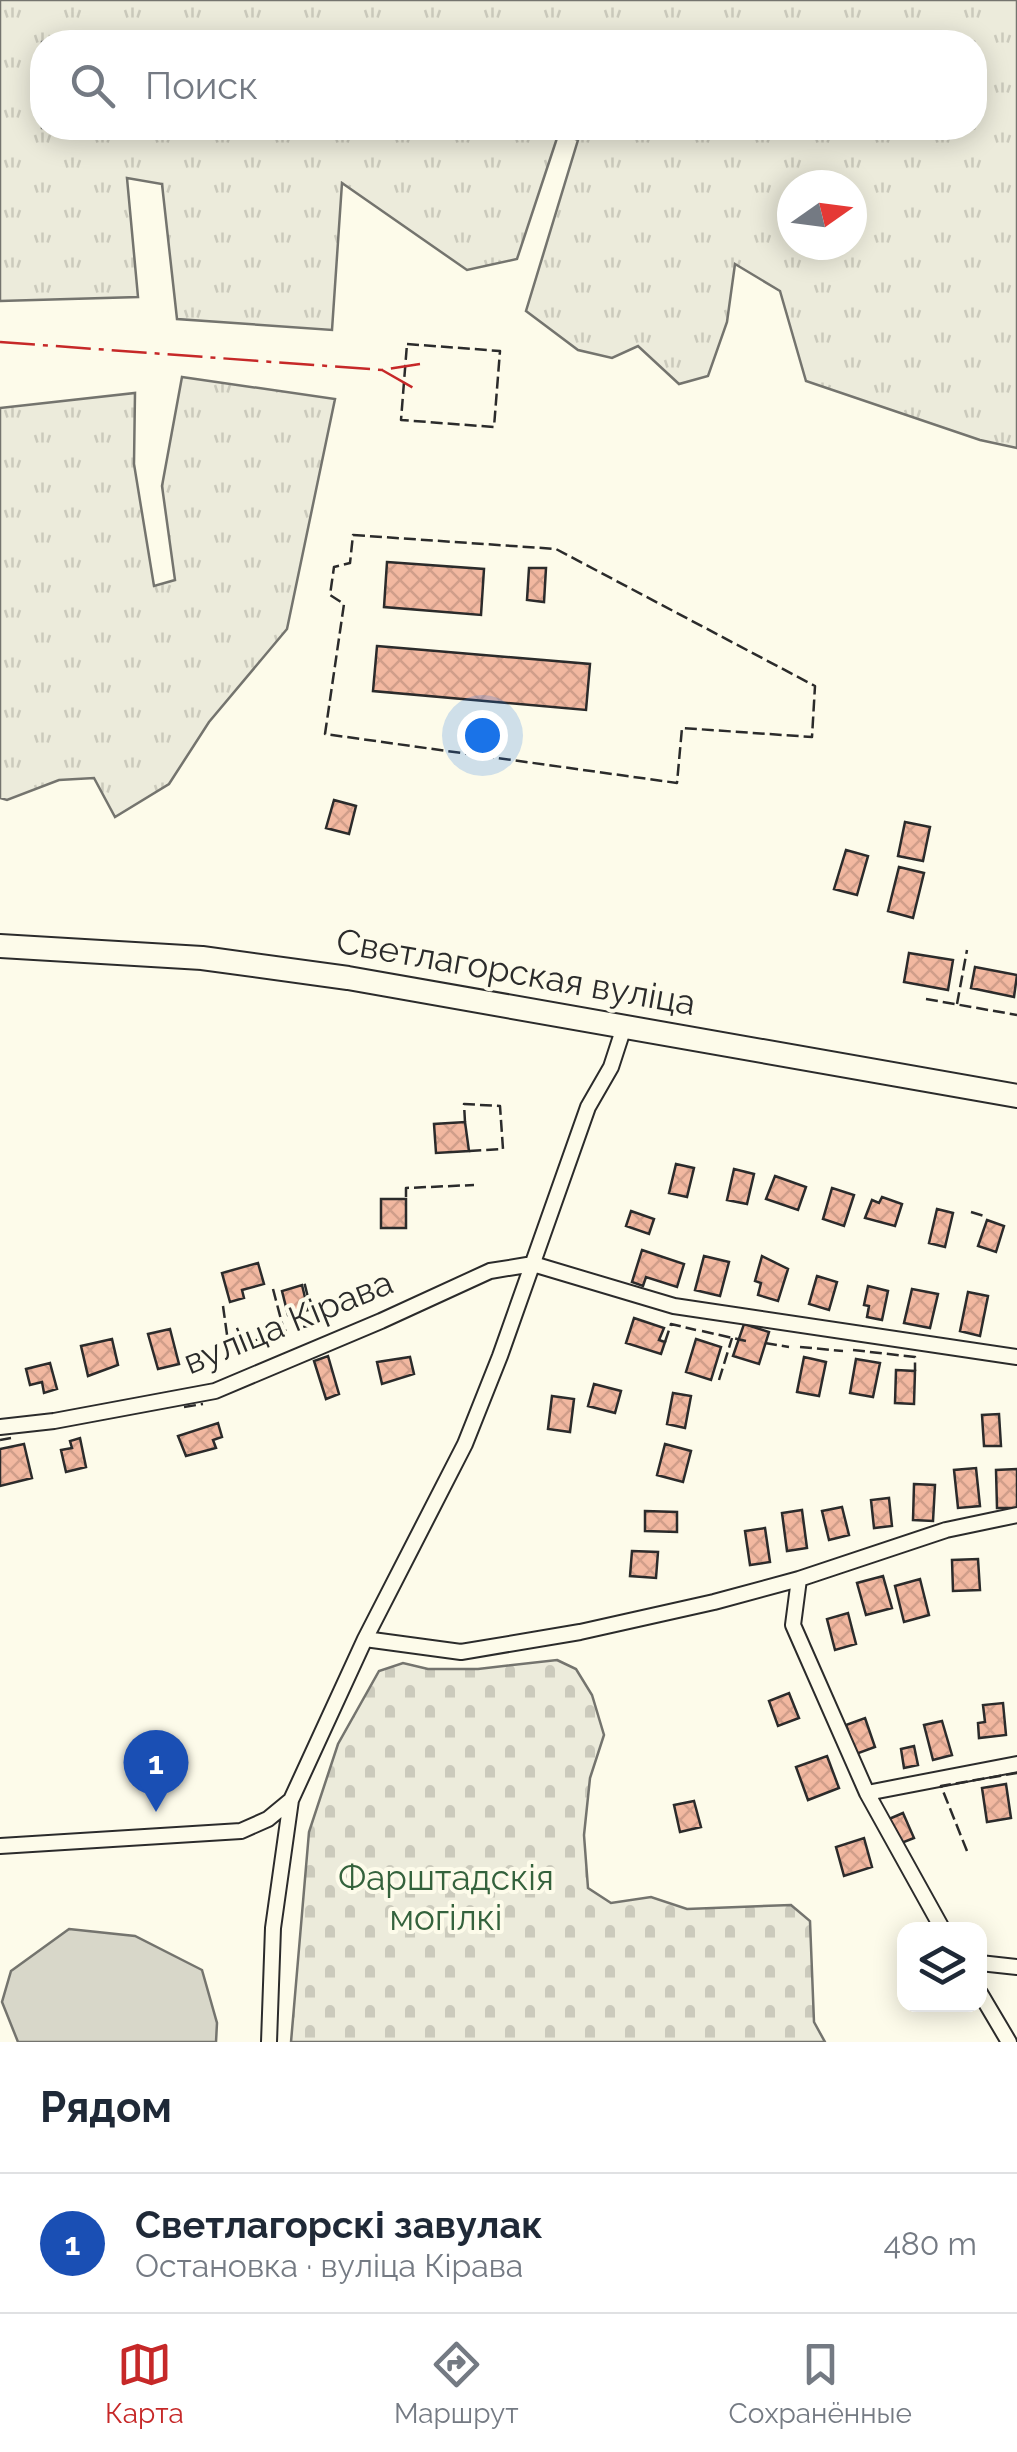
<!DOCTYPE html>
<html lang="ru">
<head>
<meta charset="utf-8">
<style>
	body { margin:0; font-family:Raleway,sans-serif; background:#f2f2f3; color:#1f2937 }
	.controls { position:absolute; right:30px; bottom:30px; display:grid; overflow:hidden; border-radius:20px; box-shadow:0 5px 25px #0003 }
	.controls button { width:90px; height:90px; display:grid; place-items:center; padding:0; border:0; border-bottom:2px solid #e0e1e3; background:#fff; color:#1f2937; font:50px sans-serif }
	.compass { position:absolute; left:777px; top:170px; width:90px; height:90px; border-radius:50%; background:#fff; box-shadow:0 5px 25px #0003; rotate:76deg }
	.you { position:absolute; left:482px; top:735px; width:35px; height:35px; margin:-25px; border:8px solid #fff; border-radius:50%; background:#1a73e8; box-shadow:0 0 0 15px #1a73e833 }
	.badge { display:grid; place-items:center; width:65px; height:65px; border-radius:50%; background:#c62828; color:#fff; font-size:32px; font-weight:700 }
	.pin { position:absolute; translate:-50% -82px; filter:drop-shadow(0 2px 5px #0008) }
	.pin::after { content:''; position:absolute; top:52px; width:35px; height:30px; background:inherit; clip-path:polygon(0 0,100% 0,50% 100%) }
	.list { margin:0; padding:0; list-style:none }
	h2 { display:flex; justify-content:space-between; align-items:center; height:130px; margin:0; padding:0 40px; font-size:42px }
	h2 small { font-size:32px; font-weight:400; color:#747a83 }
	.list li { display:grid; grid-template-columns:65px 1fr auto; gap:30px; align-items:center; box-sizing:border-box; height:140px; padding:0 40px; border-top:2px solid #e0e1e3 }
	.list b { display:block; font-size:38px; white-space:nowrap }
	.list p { margin:0; font-size:32px; white-space:nowrap; color:#747a83 }
	.list em { font-size:32px; font-style:normal; color:#747a83 }
	.icon { flex:none; width:55px; height:55px; fill:none; stroke:currentColor; stroke-width:2; stroke-linecap:round; stroke-linejoin:round }
	.map { position:relative; flex:none; width:1017px; height:2042px; overflow:hidden }
	.search { position:absolute; background:#fff; box-shadow:0 5px 25px #0003; left:30px; right:30px; top:30px; height:110px; display:flex; align-items:center; gap:25px; box-sizing:border-box; padding:0 35px; border-radius:40px; color:#747a83; font-size:38px }
	.sheet { height:270px; background:#fff }
	nav { display:flex; justify-content:space-around; align-items:center; box-sizing:border-box; height:140px; border-top:2px solid #e0e1e3; background:#fff; font-size:28px; color:#747a83 }
	nav a { display:grid; justify-items:center; gap:5px }
	nav .on { color:#c62828 }
	.map>svg:first-child { display:block }
	.grass { fill:url(#grass-tufts); stroke:#74746e; stroke-width:2.5; fill-rule:evenodd }
	.cemetery { fill:url(#cemetery-stones); stroke:#74746e; stroke-width:2.5 }
	.water { fill:#d8d7c9; stroke:#74746e; stroke-width:2.5 }
	.building { fill:url(#building-cross-hatch); stroke:#2b2b2b; stroke-width:2.5 }
	.lines { fill:none; stroke-linecap:round; stroke-linejoin:round }
	.minor-casing { stroke:#2b2b2b; stroke-width:18 }
	.primary-casing { stroke:#2b2b2b; stroke-width:26 }
	.minor { stroke:#fdfbea; stroke-width:14 }
	.primary { stroke:#fdfbea; stroke-width:22 }
	.fence { stroke:#2b2b2b; stroke-width:2.5; stroke-dasharray:12 5; stroke-linecap:butt }
	.power { stroke:#c62828; stroke-width:2.5; stroke-dasharray:35 8 5 8; stroke-linecap:butt }
	.labels { text-anchor:middle; stroke-width:8; stroke-linejoin:round; paint-order:stroke }
	.street-label { font-size:35px; fill:#2b2b2b; stroke:#fdfbea }
	.park-label { font-size:35px; fill:#34623c; stroke:#fdfbea }
</style>
</head>
<body>
<div class="map">
<svg width="1017" height="2042" viewBox="0 0 1017 2042">
	<defs>
		<pattern id="grass-tufts" width="24" height="20" patternUnits="userSpaceOnUse" patternTransform="scale(2.5)"><rect width="24" height="20" fill="#ecebdb"/><path d="M3 7l-1-3M5 7V3M7 7l1-3M15 17l-1-3M17 17v-4M19 17l1-3" fill="none" stroke="#cbcabc"/></pattern>
		<pattern id="cemetery-stones" width="16" height="16" patternUnits="userSpaceOnUse" patternTransform="scale(2.5)"><rect width="16" height="16" fill="#ecebdb"/><path d="M2 7V4a2 2 0 0 1 4 0v3zM10 15v-3a2 2 0 0 1 4 0v3z" fill="#cbcabc"/></pattern>
		<pattern id="building-cross-hatch" width="8" height="8" patternUnits="userSpaceOnUse" patternTransform="scale(2.5)"><rect width="8" height="8" fill="#f2b8a0"/><path d="M0 0l8 8M0 8l8-8" fill="none" stroke="#d09e8a"/></pattern>
	</defs>
	<rect width="100%" height="100%" fill="#fdfbea"/>
	<path class="grass" d="M0,0H1017V448L980,440L806,381L780,291L735,264L727,322L708,376L679,384L638,346L612,358L578,350L526,311L578,140L559,132L517,259L467,270L342,183L332,330L177,319L162,184L127,178L138,297L0,301ZM42,42H974V128H42ZM792,185H852V245H792Z
		M182,377L335,399L287,629L209,722L169,784L115,817L94,778L59,780L7,800L0,798V408L135,393L134,464L154,586L175,580L162,486Z"/>
	<path class="cemetery" d="M557,1660L576,1669L592,1695L604,1735L590,1778L584,1835L588,1888L611,1903L651,1897L687,1909L791,1905L810,1921L814,2022L825,2042H291L309,1832L338,1744L379,1671L403,1663L428,1669H478Z"/>
	<path class="water" d="M69,1929L135,1936L202,1970L217,2023L216,2042H18L2,2002L11,1971Z"/>
	<path class="building" d="M387,562L484,569L481,615L384,607Z
		M529,568H546L544,602L527,600Z
		M377,646L590,664L586,710L373,691Z
		M334,800L356,806L349,834L326,828Z
		M905,822L930,827L923,861L898,856Z
		M846,850L868,856L857,895L834,889Z
		M899,867L924,873L913,918L888,911Z
		M909,953L953,960L948,990L904,982Z
		M975,967L1017,975L1014,997L971,988Z
		M465,1122L469,1151L436,1153L434,1124Z
		M676,1164L694,1168L687,1197L669,1193Z
		M734,1169L754,1174L747,1204L727,1200Z
		M775,1176L806,1187L798,1210L766,1199Z
		M832,1188L854,1195L844,1226L823,1219Z
		M882,1197L902,1204L895,1226L865,1218L872,1200L879,1203Z
		M381,1199H406V1228H381Z
		M937,1209L953,1213L945,1247L929,1243Z
		M631,1211L654,1219L649,1234L626,1226Z
		M987,1220L1004,1226L996,1252L978,1246Z
		M642,1250L684,1264L677,1287L646,1277L643,1286L632,1282Z
		M704,1256L729,1262L720,1296L695,1290Z
		M762,1256L788,1269L778,1301L758,1295L761,1283L755,1281Z
		M258,1263L264,1284L242,1290L244,1298L230,1302L222,1273Z
		M817,1276L837,1282L829,1310L809,1304Z
		M302,1285L308,1310L288,1315L282,1291Z
		M868,1286L888,1291L882,1320L867,1317L869,1306L864,1305Z
		M912,1289L938,1294L930,1328L904,1323Z
		M968,1292L988,1296L980,1336L960,1331Z
		M634,1318L664,1328L659,1340L665,1342L661,1354L626,1343Z
		M744,1324L769,1332L759,1364L733,1356Z
		M170,1329L179,1364L158,1369L148,1334Z
		M112,1339L118,1365L88,1376L81,1346Z
		M696,1339L721,1347L711,1380L686,1372Z
		M328,1356L339,1394L326,1399L314,1361Z
		M410,1357L414,1374L382,1384L377,1362Z
		M804,1357L826,1362L819,1396L797,1392Z
		M856,1359L880,1363L873,1397L850,1393Z
		M50,1363L57,1389L44,1393L42,1382L30,1385L26,1369Z
		M896,1370L915,1371L914,1404L895,1403Z
		M594,1384L621,1391L615,1413L588,1406Z
		M673,1393L691,1396L685,1428L667,1424Z
		M552,1396L574,1399L570,1432L548,1429Z
		M999,1414L1001,1446H984L982,1415Z
		M218,1423L222,1437L213,1440L216,1448L186,1456L178,1436Z
		M80,1438L86,1467L66,1472L61,1450L72,1448L70,1441Z
		M24,1444L32,1478L0,1486V1449Z
		M665,1444L691,1451L683,1482L657,1475Z
		M976,1468L980,1506L958,1508L954,1470Z
		M1017,1469V1508H997L996,1470Z
		M914,1484L935,1485L933,1521L913,1520Z
		M889,1498L892,1526L874,1528L871,1500Z
		M842,1507L849,1535L829,1540L822,1511Z
		M802,1510L807,1548L787,1551L782,1513Z
		M645,1511L677,1512V1532L645,1531Z
		M765,1528L770,1562L750,1565L745,1531Z
		M632,1551L658,1552L656,1578L630,1576Z
		M978,1559L980,1590L953,1591L952,1560Z
		M883,1576L892,1608L866,1615L857,1583Z
		M920,1579L929,1615L904,1622L895,1586Z
		M848,1613L856,1644L835,1650L827,1619Z
		M789,1693L799,1718L778,1726L769,1701Z
		M1003,1703L1006,1735L979,1738L978,1723L985,1722L983,1705Z
		M865,1718L875,1747L856,1754L846,1725Z
		M942,1721L952,1755L933,1760L924,1725Z
		M914,1746L918,1765L904,1768L901,1749Z
		M827,1756L839,1788L808,1800L796,1767Z
		M1006,1784L1011,1818L987,1822L982,1788Z
		M694,1801L701,1827L680,1832L674,1805Z
		M903,1813L914,1838L899,1844L889,1819Z
		M864,1838L872,1867L844,1876L836,1847Z"/>
	<g class="lines">
		<defs>
			<path id="minor" d="M0,1427L54,1421L215,1391L381,1321L490,1271L533,1264L674,1306L1017,1357
				M365,1639L461,1652L580,1632L714,1602L799,1579
				M867,1793L1017,1764
				M0,1846L241,1831L268,1819L291,1800
				M943,1930L867,1793L793,1625L799,1579L946,1530L1017,1515
				M980,1963L1017,1967
				M980,1993L1009,2042
				M269,2042L273,1928L291,1800L365,1639L465,1444L500,1356L588,1107L611,1067L624,1027"/>
			<path id="primary" d="M0,946L202,958L348,978L1017,1096"/>
		</defs>
		<use href="#minor" class="minor-casing"/>
		<use href="#primary" class="primary-casing"/>
		<use href="#minor" class="minor"/>
		<use href="#primary" class="primary"/>
		<path class="fence" d="M407,344L500,351L494,427L401,420Z
			M353,535L556,549L815,686L812,737L682,728L677,783L325,734L344,604L330,595L334,567L350,563Z
			M926,999L1017,1015
			M957,1004L967,950
			M465,1122L464,1104L500,1106L503,1149L469,1151
			M406,1197V1188L474,1185
			M971,1212L984,1216
			M273,1289L284,1331L290,1330
			M223,1306L229,1349L242,1344
			M303,1327L320,1323L316,1307L310,1306L304,1281
			M702,1331L746,1341
			M250,1342L272,1335
			M665,1342L671,1324L696,1330
			M765,1343L789,1347
			M800,1347L843,1351
			M853,1350L915,1357V1371
			M719,1380L732,1338
			M184,1407L203,1404
			M0,1440L11,1438
			M967,1851L941,1786L1017,1773"/>
		<path class="power" d="M0,342L382,370L420,364
			M382,370L417,390"/>
	</g>
	<g class="labels">
		<g class="street-label">
			<text transform="translate(516 972) rotate(10)" y="12">Светлагорская вуліца</text>
			<text transform="translate(288 1322) rotate(-22)" y="12">вуліца Кірава</text>
		</g>
		<g class="park-label">
			<text x="446" y="1890">Фарштадскія<tspan x="446" dy="40">могілкі</tspan></text>
		</g>
	</g>
</svg>
<div class="controls">
<button><svg class="icon" aria-label="layers" viewBox="0 0 24 24"><path d="M12 4l9 5-9 5-9-5zM3 14l9 5 9-5"/></svg></button>
</div>
<svg class="compass" viewBox="-18 -18 36 36"><path d="M0-13l5 13h-10z" fill="#e53935"/><path d="M0 13l5-13h-10z" fill="#747a83"/></svg>
<div class="you"></div>
<div class="pin badge" style="left:156px;top:1812px;background:#1a4fb4">1</div>
<div class="search"><svg class="icon" aria-label="search" viewBox="0 0 24 24"><circle cx="10" cy="10" r="6"/><path d="M15 15l6 6"/></svg>Поиск</div>
</div>
<section class="sheet">
<h2>Рядом<small></small></h2>
<ul class="list">
<li><span class="badge" style="background:#1a4fb4">1</span><div><b>Светлагорскі завулак</b><p>Остановка · вуліца Кірава</p></div><em>480 m</em></li>
</ul>
</section>
<nav>
<a class="on"><svg class="icon" aria-label="map" viewBox="0 0 24 24"><path d="M3 6l6-2 6 2 6-2v14l-6 2-6-2-6 2zM9 4v14M15 6v14"/></svg>Карта</a>
<a><svg class="icon" aria-label="directions" viewBox="0 0 24 24"><path d="M12 3l9 9-9 9-9-9zM9 14v-3h6M13 9l2 2-2 2"/></svg>Маршрут</a>
<a><svg class="icon" aria-label="saved" viewBox="0 0 24 24"><path d="M7 4h10v16l-5-4-5 4z"/></svg>Сохранённые</a>
</nav>
</body>
</html>
